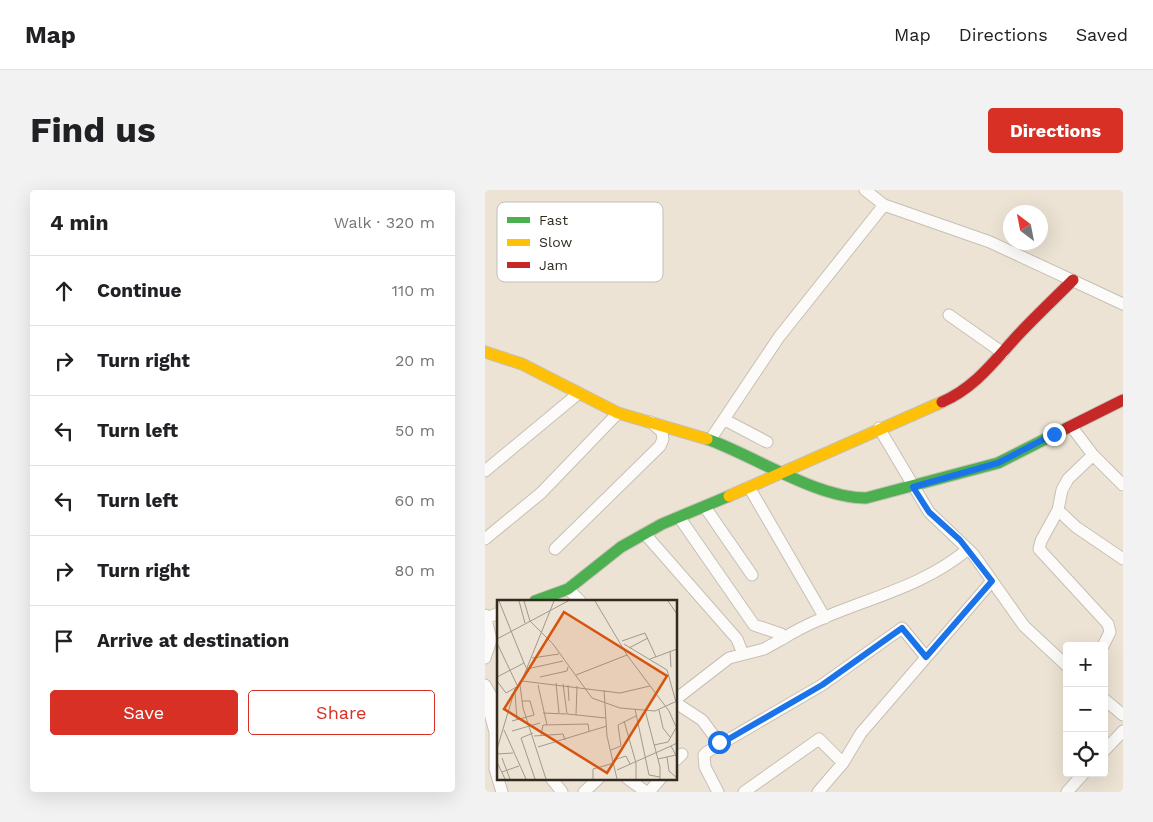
<!DOCTYPE html>
<html lang="en">
<head>
<meta charset="utf-8">
<style>
	body { margin:0; font-family:"Work Sans",sans-serif; background:#f2f2f2; color:#202124 }
	.controls { position:absolute; right:15px; bottom:15px; display:grid; overflow:hidden; border-radius:5px; box-shadow:0 5px 20px #0002 }
	.controls button { width:45px; height:45px; display:grid; place-items:center; padding:0; border:0; border-bottom:1px solid #e0e0e0; background:#fff; color:#202124; font:25px sans-serif }
	.compass { position:absolute; left:518px; top:15px; width:45px; height:45px; border-radius:50%; background:#fff; box-shadow:0 5px 20px #0002; rotate:328deg }
	.stop { position:absolute; width:15px; height:15px; margin:-11px; border:4px solid #1a73e8; border-radius:50%; background:#fff }
	.stop.end { background:#1a73e8; border-color:#fff; box-shadow:0 1px 5px #0008 }
	.list { margin:0; padding:0; list-style:none }
	h2 { display:flex; justify-content:space-between; align-items:center; height:65px; margin:0; padding:0 20px; font-size:21px }
	h2 small { font-size:16px; font-weight:400; color:#757577 }
	.list li { display:grid; grid-template-columns:32px 1fr auto; gap:15px; align-items:center; box-sizing:border-box; height:70px; padding:0 20px; border-top:1px solid #e0e0e0 }
	.list b { display:block; font-size:19px; white-space:nowrap }
	.list em { font-size:16px; font-style:normal; color:#757577 }
	.actions { display:flex; gap:10px; padding:15px 20px }
	.actions a { flex:1; padding:11px 0; border:1px solid #d93025; border-radius:5px; text-align:center; font-size:18px; color:#d93025 }
	.actions .main { background:#d93025; color:#fff }
	.icon { flex:none; width:28px; height:28px; fill:none; stroke:currentColor; stroke-width:2; stroke-linecap:round; stroke-linejoin:round }
	.map { position:relative; flex:none; width:638px; height:602px; overflow:hidden; border-radius:5px }
	header { display:flex; align-items:center; gap:30px; box-sizing:border-box; height:70px; padding:0 25px; background:#fff; border-bottom:1px solid #e0e0e0 }
	header strong { font-size:24px }
	nav { display:flex; gap:28px; margin-inline-start:auto; font-size:18px }
	.intro { display:flex; align-items:center; justify-content:space-between; box-sizing:border-box; height:120px; padding:0 30px }
	h1 { margin:0; font-size:35px }
	.button { padding:12px 22px; border-radius:5px; background:#d93025; color:#fff; font-size:18px; font-weight:700 }
	main { display:flex; gap:30px; padding:0 30px }
	aside { flex:1; background:#fff; border-radius:5px; box-shadow:0 5px 20px #0002 }
	.map>svg:first-child { display:block }
	.lines { fill:none; stroke-linecap:round; stroke-linejoin:round }
	.street-casing { stroke:#c6c0b4; stroke-width:13 }
	.fast-casing { stroke:#c6c0b4; stroke-width:13 }
	.slow-casing { stroke:#c6c0b4; stroke-width:13 }
	.jam-casing { stroke:#c6c0b4; stroke-width:13 }
	.street { stroke:#fcfbf9; stroke-width:11 }
	.fast { stroke:#4caf50; stroke-width:11 }
	.slow { stroke:#ffc107; stroke-width:11 }
	.jam { stroke:#c62828; stroke-width:11 }
	.route { stroke:#1a73e8; stroke-width:6 }
	.inset-road { fill:none; stroke:#a1998c; stroke-width:1 }
	.view { fill:#d6540e; fill-opacity:0.15; stroke:#d6540e; stroke-width:2.5 }
	.inset-edge { fill:none; stroke:#312b20; stroke-width:2.5 }
	.key { fill:#fff; stroke:#c1bfbc; stroke-width:1 }
	.key-label { font-size:14px; fill:#312b20 }
</style>
</head>
<body>
<header>
<strong>Map</strong>
<nav><a>Map</a><a>Directions</a><a>Saved</a></nav>
</header>
<div class="intro"><h1>Find us</h1><a class="button">Directions</a></div>
<main>
<aside>
<h2>4 min<small>Walk · 320 m</small></h2>
<ul class="list">
<li><svg class="icon" aria-label="ahead" viewBox="0 0 24 24"><path d="M12 20V5M6 11l6-6 6 6"/></svg><div><b>Continue</b></div><em>110 m</em></li>
<li><svg class="icon" aria-label="right" viewBox="0 0 24 24"><path d="M7 20v-9h11M14 6l5 5-5 5"/></svg><div><b>Turn right</b></div><em>20 m</em></li>
<li><svg class="icon" aria-label="left" viewBox="0 0 24 24"><path d="M17 20v-9H6M10 6l-5 5 5 5"/></svg><div><b>Turn left</b></div><em>50 m</em></li>
<li><svg class="icon" aria-label="left" viewBox="0 0 24 24"><path d="M17 20v-9H6M10 6l-5 5 5 5"/></svg><div><b>Turn left</b></div><em>60 m</em></li>
<li><svg class="icon" aria-label="right" viewBox="0 0 24 24"><path d="M7 20v-9h11M14 6l5 5-5 5"/></svg><div><b>Turn right</b></div><em>80 m</em></li>
<li><svg class="icon" aria-label="arrive" viewBox="0 0 24 24"><path d="M6 21V4h12l-3 4 3 4H6"/></svg><div><b>Arrive at destination</b></div></li>
</ul>
<div class="actions"><a class="main">Save</a><a>Share</a></div>
</aside>
<div class="map">
<svg width="638" height="602" viewBox="0 0 638 602">
	<rect width="100%" height="100%" fill="#ece3d4"/>
	<g class="lines">
		<defs>
			<path id="street" d="M380,0L399,15L505,52L638,114
				M464,125L518,163
				M240,230L282,252
				M586,236L608,265L638,295
				M394,238L444,322L488,364L539,436L582,476
				M225,250L294,147L399,15
				M608,265L583,289L577,300L573,320L556,351L554,359L623,434L625,442L618,456
				M0,281L94,203
				M264,297L340,428
				M220,317L267,385
				M573,320L591,337L638,369
				M194,327L269,435L296,444L297,449C356,412 429,405 483,359
				M160,344L252,449L258,464
				M0,349L56,303L133,223
				M70,359L175,256L178,249L177,242L166,232
				M83,399L95,411
				M0,425L6,450L0,468
				M1,428L14,423
				M0,495L14,520
				M0,505L10,542V579L17,602
				M191,509L244,468L279,459L297,449
				M619,509L638,525
				M191,513L217,530L235,554
				M619,561L638,541
				M191,570L197,564
				M66,588L77,602
				M142,588L161,602
				M99,602L114,588
				M164,602L176,588
				M233,602L220,577L219,565L222,562L337,495L417,438L441,467
				M259,602L334,549L358,573
				M333,602L358,573L376,543L507,391
				M582,602L599,583"/>
			<path id="fast" d="M222,249C270,266 331,308 381,308L513,273L582,238
				M50,411L83,399L136,357L177,334L244,306"/>
			<path id="slow" d="M0,162L37,174L133,223L222,249
				M244,306L457,212"/>
			<path id="jam" d="M457,212C491,197 509,171 534,144C551,126 570,108 588,90
				M582,238L638,210"/>
		</defs>
		<use href="#street" class="street-casing"/>
		<use href="#fast" class="fast-casing"/>
		<use href="#slow" class="slow-casing"/>
		<use href="#jam" class="jam-casing"/>
		<use href="#street" class="street"/>
		<use href="#fast" class="fast"/>
		<use href="#slow" class="slow"/>
		<use href="#jam" class="jam"/>
	</g>
	<g class="lines">
		<path class="route" d="M234,552L235,554L337,495L417,438L441,467L507,391L475,350L444,322L428,297L513,273L569,244"/>
	</g>
	<g transform="translate(12 410)">
		<rect width="180" height="180" fill="#ece3d4"/>
		<path class="inset-road" d="M22,1L28,23M27,1L33,21L56,44L95,98L123,108L158,111L180,101M98,1L130,55L172,111L180,129M171,1L180,14M0,39L71,1M125,41L148,33L159,57M0,43L21,87M127,44L170,70L179,102M132,48L151,38M173,51L174,67M35,58L62,54M153,59L180,49M27,63L30,69L66,61M79,75L130,55M0,77L27,63L2,1M43,77L70,71L71,67M0,81L9,93L23,85L57,1M25,81L123,93L153,86M59,83L62,113M66,84L70,114L109,118M23,85L26,108L49,179M41,85L50,125M71,85L72,101M107,90L110,136L120,179M18,93L20,120M138,109L152,175L163,177M148,110L163,167V179M162,110L166,128L173,137M46,113L69,114M79,115L80,86M15,121L37,115L33,101H25M127,121L139,163V179M7,130L29,179M15,131L43,123M36,133L24,138L38,179M44,135L46,125L91,124L92,131M37,136L66,134L68,140M180,143L174,146L180,157M157,145L171,142L179,128M41,147L110,126M0,149L18,89M114,150L124,146L121,125L139,116M0,154L16,153M170,157L172,171L180,178M5,158L13,179M161,159L179,155M117,160L129,156L133,164M0,162L8,179M120,170L174,146M5,172L22,166M96,179V169L117,163"/>
		<path class="view" d="M67,12L170,76L110,173L7,109Z"/>
		<rect width="180" height="180" class="inset-edge"/>
	</g>
	<rect x="12" y="12" width="166" height="80" rx="8" class="key"/>
	<rect x="22" y="27" width="23" height="6" fill="#4caf50"/>
	<rect x="22" y="49" width="23" height="7" fill="#ffc107"/>
	<rect x="22" y="72" width="23" height="6" fill="#c62828"/>
	<g class="key-label">
		<text x="54" y="35">Fast</text>
		<text x="54" y="57">Slow</text>
		<text x="54" y="80">Jam</text>
	</g>
</svg>
<div class="controls">
<button>+</button>
<button>−</button>
<button><svg class="icon" aria-label="locate" viewBox="0 0 24 24"><circle cx="12" cy="12" r="6"/><path d="M12 2v4M12 18v4M2 12h4M18 12h4"/></svg></button>
</div>
<svg class="compass" viewBox="-18 -18 36 36"><path d="M0-13l5 13h-10z" fill="#e53935"/><path d="M0 13l5-13h-10z" fill="#757577"/></svg>
<div class="stop" style="left:234px;top:552px"></div>
<div class="stop end" style="left:569px;top:244px"></div>
</div>
</main>
</body>
</html>
